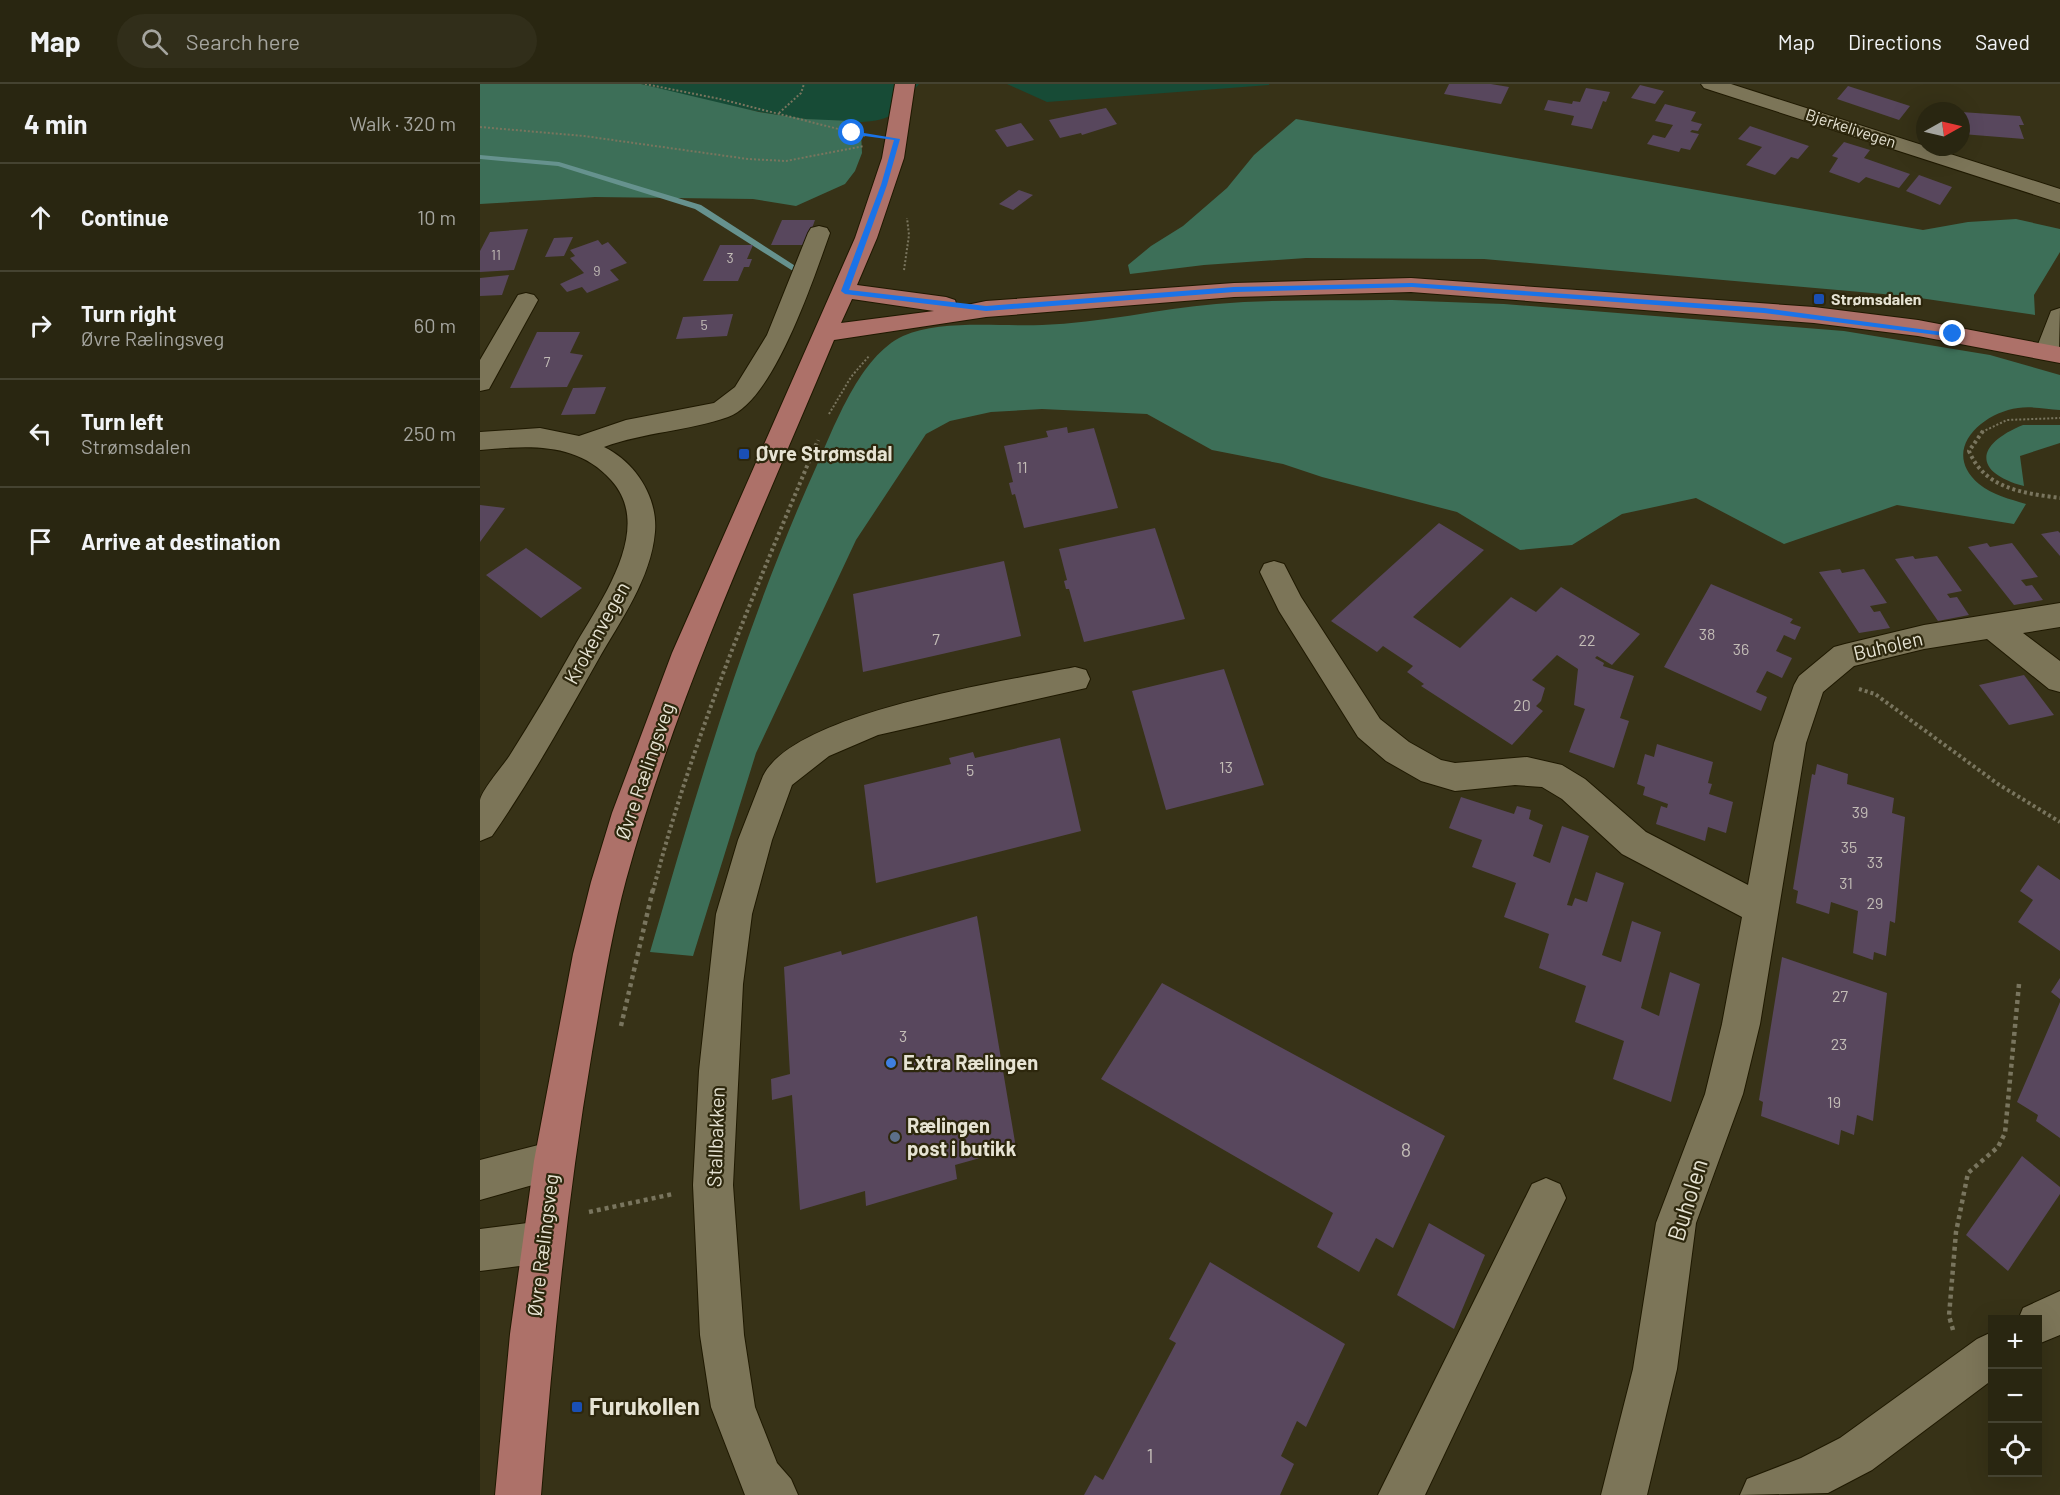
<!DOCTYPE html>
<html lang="en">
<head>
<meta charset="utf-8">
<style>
	body { margin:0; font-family:Barlow,sans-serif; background:#312e1a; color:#f1f3f6 }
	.controls { position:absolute; right:18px; bottom:18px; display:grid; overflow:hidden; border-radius:0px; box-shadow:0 6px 24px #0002 }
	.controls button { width:54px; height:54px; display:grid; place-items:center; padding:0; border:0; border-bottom:2px solid #454331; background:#292611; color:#f1f3f6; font:30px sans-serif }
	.compass { position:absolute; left:1436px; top:18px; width:54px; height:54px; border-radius:50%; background:#292611; box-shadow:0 6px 24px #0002; rotate:82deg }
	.stop { position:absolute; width:18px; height:18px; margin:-14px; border:4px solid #1a73e8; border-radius:50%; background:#fff }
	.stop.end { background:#1a73e8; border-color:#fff; box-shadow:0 2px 6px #0008 }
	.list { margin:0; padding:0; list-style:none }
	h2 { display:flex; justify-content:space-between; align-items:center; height:78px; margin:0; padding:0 24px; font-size:26px }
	h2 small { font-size:20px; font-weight:400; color:#a5a59f }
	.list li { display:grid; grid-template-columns:39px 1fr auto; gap:18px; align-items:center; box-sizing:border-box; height:108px; padding:0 24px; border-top:2px solid #454331 }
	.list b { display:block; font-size:22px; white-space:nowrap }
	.list p { margin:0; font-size:20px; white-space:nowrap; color:#a5a59f }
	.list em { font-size:20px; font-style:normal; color:#a5a59f }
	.icon { flex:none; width:33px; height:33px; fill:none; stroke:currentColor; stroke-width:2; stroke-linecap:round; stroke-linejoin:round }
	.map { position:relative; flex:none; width:1580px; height:1411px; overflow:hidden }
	header { display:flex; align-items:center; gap:36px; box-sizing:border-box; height:84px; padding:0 30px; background:#292611; border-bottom:2px solid #454331 }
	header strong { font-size:28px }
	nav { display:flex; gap:33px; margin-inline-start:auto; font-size:21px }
	.search { width:420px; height:54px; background:#312e1a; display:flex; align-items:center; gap:15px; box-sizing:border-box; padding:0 21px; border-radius:33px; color:#a5a59f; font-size:22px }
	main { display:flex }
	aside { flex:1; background:#292611 }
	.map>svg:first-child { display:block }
	.green { fill:#174b36 }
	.forest { fill:#3d6f58 }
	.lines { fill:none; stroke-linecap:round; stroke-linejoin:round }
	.stream { fill:#66928e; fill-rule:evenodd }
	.building { fill:#58475d }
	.minor-casing { stroke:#1f1901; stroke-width:2 }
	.major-casing { stroke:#1f1901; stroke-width:2 }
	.path-far2 { stroke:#79755e; stroke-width:2; stroke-dasharray:2 2; stroke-linecap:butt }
	.path-far1 { stroke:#79755e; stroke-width:4; stroke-dasharray:3 3; stroke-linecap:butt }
	.path { stroke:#79755e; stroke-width:4.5; stroke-dasharray:4 4; stroke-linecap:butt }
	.minor { fill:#7c7558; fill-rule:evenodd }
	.major { fill:#ad7169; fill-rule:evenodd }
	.route { fill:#1a73e8 }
	.transit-dot { fill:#1a4fb4; stroke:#2d270d; stroke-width:2 }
	.shop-dot { fill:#3f7fe0; stroke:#2d270d; stroke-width:2 }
	.service-dot { fill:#5c6f8a; stroke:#2d270d; stroke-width:2 }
	.labels { text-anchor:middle; stroke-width:4.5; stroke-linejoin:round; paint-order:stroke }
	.far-number-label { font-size:14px; fill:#c2bcb6 }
	.far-street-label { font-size:16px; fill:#e6e3d3; stroke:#2d270d }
	.far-poi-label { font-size:16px; font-weight:bold; fill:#e6e3d3; stroke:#2d270d; text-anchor:start }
	.number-label { font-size:16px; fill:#c2bcb6 }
	.poi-label { font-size:20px; font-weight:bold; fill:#e6e3d3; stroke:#2d270d; text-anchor:start }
	.street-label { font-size:20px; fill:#e6e3d3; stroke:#2d270d }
	.near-number-label { font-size:20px; fill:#c2bcb6 }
	.near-street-label { font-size:24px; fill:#e6e3d3; stroke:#2d270d }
	.near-poi-label { font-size:24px; font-weight:bold; fill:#e6e3d3; stroke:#2d270d; text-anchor:start }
</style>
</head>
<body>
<header>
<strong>Map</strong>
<div class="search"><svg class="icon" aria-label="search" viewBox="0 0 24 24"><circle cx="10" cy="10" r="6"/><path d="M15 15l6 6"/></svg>Search here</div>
<nav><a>Map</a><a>Directions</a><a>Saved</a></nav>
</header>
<main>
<aside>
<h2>4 min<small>Walk · 320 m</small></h2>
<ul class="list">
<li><svg class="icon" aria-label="ahead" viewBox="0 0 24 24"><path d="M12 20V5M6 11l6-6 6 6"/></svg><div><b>Continue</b></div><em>10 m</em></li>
<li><svg class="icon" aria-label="right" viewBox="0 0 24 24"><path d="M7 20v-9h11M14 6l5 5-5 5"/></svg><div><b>Turn right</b><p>Øvre Rælingsveg</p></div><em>60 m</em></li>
<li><svg class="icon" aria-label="left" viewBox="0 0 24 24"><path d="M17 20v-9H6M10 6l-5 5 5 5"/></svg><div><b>Turn left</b><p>Strømsdalen</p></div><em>250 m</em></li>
<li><svg class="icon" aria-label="arrive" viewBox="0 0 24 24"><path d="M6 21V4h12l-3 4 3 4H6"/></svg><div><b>Arrive at destination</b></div></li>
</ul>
</aside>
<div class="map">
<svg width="1580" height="1411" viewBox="0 0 1580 1411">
	<rect width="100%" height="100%" fill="#373217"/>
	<path class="green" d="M161,0H439C430,10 421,24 411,31C378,55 202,13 161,0Z
		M527,0H789V1L567,18Z"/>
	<path class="forest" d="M0,0H161L279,28L326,35L371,37L381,48L382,69L375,87L365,100L316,122L273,115L115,113L0,120Z
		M816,35L1443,146L1488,138L1536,135L1580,145V168L1554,211L1555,231L1426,212L1004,175L826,174L724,181L650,190L648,181L671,162L703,142L747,104L774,71Z
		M912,216L1024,220L1364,247L1510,271L1580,291V326C1567,325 1551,322 1538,324C1501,329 1460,367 1499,400C1512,411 1530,415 1546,420L1534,440L1417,421L1304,460L1216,414L1142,430L1092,461L1040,466L977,428L842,393L803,380L732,366L667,330L562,325L511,328L470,337L446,350L376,456L276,669L213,872L170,868C218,703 266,538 337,381C355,341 380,272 423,252C461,235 522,243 562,241C621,239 678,225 736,220C794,215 854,217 912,216Z
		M1543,341H1580V359L1540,372L1544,402C1492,388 1496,360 1543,341Z"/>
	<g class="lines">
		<path class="stream" d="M0,71L79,78L221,121L320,185L313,187L215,125L78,82L0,75Z"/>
	</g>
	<path class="building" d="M969,0H1011L1029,3L1021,20L964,10Z
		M1160,1L1184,7L1175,20L1151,14Z
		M1368,2L1430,22L1419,36L1357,15Z
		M1106,4L1130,8L1126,18L1123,17L1112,45L1091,41L1094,32L1064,26L1068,16L1092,20L1093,17L1100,18Z
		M1185,20L1216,28L1211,37L1222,40L1218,47L1212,46L1210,48L1219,50L1210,66L1201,64L1199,68L1167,60L1173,51L1185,54L1193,41L1175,37Z
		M626,24L637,40L602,51L601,49L580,54L569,36Z
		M1481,28L1540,32L1544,41H1539L1544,55L1482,50Z
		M541,39L554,56L527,63L515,46Z
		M1270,42L1329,62L1318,75L1311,73L1295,91L1266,81L1282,63L1258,55Z
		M1364,58L1390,66L1384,74L1430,90L1419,104L1386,93L1379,99L1349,88L1358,74L1352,72Z
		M1439,91L1472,103L1460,121L1426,107Z
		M539,106L553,111L533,126L519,120Z
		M302,136H335L326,161H291Z
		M48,145L34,186L0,188V167L10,148Z
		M93,153L84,172L65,173L74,154Z
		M118,156L122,161L128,158L147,179L130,186L139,196L107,209L102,203L87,208L80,200L104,189L90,174L95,172L90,166Z
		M240,161H273L267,175H272L269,183H264L258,197H223Z
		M29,191L22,211L0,212V194Z
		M253,230L247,252L196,255L203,233Z
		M57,248H100L90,269L103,271L87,303L30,304Z
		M126,303L115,330L81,331L93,304Z
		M587,343L588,349L614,344L638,424L544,444L535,410L532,411L529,399L533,398L524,362L568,353L566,347Z
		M0,421L25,424L0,458Z
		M959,439L1004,466L933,533L980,564L1031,513L1056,528L1081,503L1160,550L1132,581L1117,572L1115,574L1124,579L1123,582L1154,592L1140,634L1149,637L1134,684L1089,668L1105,625L1094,621L1098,585L1077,571L1052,596L1065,604L1061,617L1056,622L1063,627L1032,661L941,602L944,600L927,588L933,582L903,562L897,568L851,537Z
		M675,444L705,535L604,558L589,505H586L584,497L587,496L579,465Z
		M1578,447L1580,449V472L1561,450Z
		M1507,459L1510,463L1532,459L1558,493L1541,496L1546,502L1552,501L1563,516L1534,521L1488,463Z
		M46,464L102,504L61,534L6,491Z
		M1433,472L1435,475L1457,472L1482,507L1467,510L1470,514L1477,513L1489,531L1458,537L1415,475Z
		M524,477L541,552L383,588L373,510Z
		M1360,485L1362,489L1384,485L1407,519L1390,522L1394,528L1400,527L1410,544L1379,549L1339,488Z
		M1231,500L1313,535L1310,539L1321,543L1315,556L1304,551L1296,567L1312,574L1302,594L1287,587L1276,608L1287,613L1281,627L1184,583Z
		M744,585L784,701L686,726L652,607Z
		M1544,591L1574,631L1529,641L1499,601Z
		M580,654L601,747L396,799L384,701L471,680L469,674L493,668L495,674Z
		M1177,660L1233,678L1228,699L1232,700L1229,710L1253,718L1246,749L1228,743L1225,757L1176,740L1181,722L1187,724L1188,720L1163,711L1165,703L1157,700L1165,670L1174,673Z
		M1337,680L1368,690L1367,700L1414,714L1412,729L1425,733L1415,839L1410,837L1406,872L1394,868L1393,876L1373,869L1378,827L1351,818L1349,830L1316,819L1318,807L1313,805L1332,690L1335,691Z
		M981,713L1034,730L1037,722L1051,726L1049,735L1063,741L1053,772L1070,779L1082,742L1109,752L1087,821L1092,822L1095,814L1107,818L1116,788L1144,799L1122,871L1141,878L1152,837L1181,848L1161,924L1179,932L1190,888L1220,900L1191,1018L1133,995L1144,957L1095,938L1106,902L1059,884L1069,850L1024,833L1036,799L992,783L1002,756L969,744Z
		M1558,781L1580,796V867L1538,838L1553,816L1540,807Z
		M497,832L536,1064L475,1081L477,1095L386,1122L385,1107L320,1126L312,1011L292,1016L291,995L310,990L304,883L361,867L362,871Z
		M1302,873L1407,909L1393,1037L1377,1031L1374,1051L1361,1046L1359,1061L1281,1032L1283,1018L1279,1016Z
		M1580,894V915L1571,908Z
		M682,899L965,1052L913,1164L896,1154L879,1188L837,1163L853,1129L621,995Z
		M1580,918V1054L1556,1037L1558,1031L1537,1018Z
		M1542,1072L1580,1103V1110L1528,1187L1486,1151Z
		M949,1139L1005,1171L974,1245L917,1211Z
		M730,1178L865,1260L826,1343L817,1337L801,1372L814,1380L800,1411H604L615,1391L623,1396L696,1259L689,1255Z"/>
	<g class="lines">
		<defs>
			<path id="minor" d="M1221,0H1251L1580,105V119L1224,4Z
				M339,142L347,144L350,149C334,193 294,317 248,333C208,347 165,348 124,363C155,378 178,413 175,448C171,495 140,537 118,576C84,636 51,696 12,752L0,757C0,745 0,728 0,716C3,704 23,682 30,671C52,636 73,601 93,565C118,520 176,445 131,396C96,357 47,362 0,366V348L60,344L99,352L146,336L234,319L255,303L287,251L328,149L331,144Z
				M46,209L54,211L58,216L9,305L0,307V276L38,211Z
				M1580,224L1579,268L1576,274L1567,276L1558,274L1555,268L1571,227Z
				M794,477L804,480L821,513L900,635L929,658L961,676L975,679L1047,673L1082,681L1105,695L1166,748L1268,801L1294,659L1314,601L1319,592L1354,563L1365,560L1444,541L1580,519V543L1543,549L1580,577V608L1569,605L1507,555L1444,565L1374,582L1343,608L1326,659L1280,940L1263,1010L1216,1139L1197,1285L1167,1411H1121L1153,1285L1176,1139L1225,1010L1242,940L1262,833L1142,770L1082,715L1062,703L1035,701L975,707L941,697L906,677L878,653L799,527L780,488L784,480Z
				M595,583L606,586L610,595L606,604L398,651L349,672L312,701L292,756L272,830L263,900L253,1101L264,1251L275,1323L297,1379L311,1395L318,1411H265L231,1323L220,1251L213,1101L219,987L236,830L258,756L283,692C314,628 526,597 595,583Z
				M74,1057L88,1063L94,1077L88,1091L0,1116V1076Z
				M1066,1094L1080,1100L1086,1114L945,1411H898L1052,1100Z
				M63,1137L78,1143L84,1158L78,1173L63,1179L0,1187V1145Z
				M1580,1207V1251L1558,1260V1236H1538L1543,1224Z
				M1512,1248V1296L1392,1386L1348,1409L1260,1411L1267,1395L1321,1374L1360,1354L1497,1255Z"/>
			<path id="major" d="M415,0H435L424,74L397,154L377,201L466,213L475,216L477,223L506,217L754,199L931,194L1334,223L1438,236L1580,263V279L1438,252L1334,239L931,208L754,213L506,233L354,256C280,433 197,610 146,796C131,852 122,910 112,968C87,1115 73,1262 61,1411H15L30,1250L54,1077L93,870L111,798L132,729L192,569L375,154L402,74ZM372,215L454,227L361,239Z"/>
		</defs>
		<use href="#minor" class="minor-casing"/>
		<use href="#major" class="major-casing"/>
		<path class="path-far2" d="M165,0L240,15L386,52
			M299,29L321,9L324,0
			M0,43L104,52L268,75L306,77L384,62
			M424,186L429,151L427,134
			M349,330L371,293L389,272
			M1502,348L1527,336L1580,334"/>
		<path class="path-far1" d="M1503,347L1489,367C1505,405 1543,409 1580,414
			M1379,605L1395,610L1518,700L1580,738
			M173,807C213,651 276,504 338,356"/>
		<path class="path" d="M141,942L173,805
			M109,1128L193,1110
			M1473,1246L1469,1232L1476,1148L1488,1089L1518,1063L1525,1049L1539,900"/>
		<use href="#minor" class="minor"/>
		<use href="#major" class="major"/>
	</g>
	<path class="route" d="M372,47L420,55L407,101L369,206L506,222L754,203L932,199L1284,224L1477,250L1473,253L1284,229L932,203L754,208L506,227L365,210L361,207L401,101L414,56L370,50Z"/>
	<g class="transit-dot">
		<rect x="1333" y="209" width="12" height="12" rx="3"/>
		<rect x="258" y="364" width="12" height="12" rx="3"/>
		<rect x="91" y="1317" width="12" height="12" rx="3"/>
	</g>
	<circle class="shop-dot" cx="411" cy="979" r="6"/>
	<circle class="service-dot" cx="415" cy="1053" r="6"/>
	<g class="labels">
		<g class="far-number-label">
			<text x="16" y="176">11</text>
			<text x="250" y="179">3</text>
			<text x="117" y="192">9</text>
			<text x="224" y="246">5</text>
			<text x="67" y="283">7</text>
		</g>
		<g class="far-street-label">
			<text transform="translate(1371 44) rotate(18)" y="6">Bjerkelivegen</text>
		</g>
		<g class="far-poi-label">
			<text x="1351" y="221">Strømsdalen</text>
		</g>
		<g class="number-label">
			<text x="542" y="389">11</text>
			<text x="1227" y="556">38</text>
			<text x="456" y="561">7</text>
			<text x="1107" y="562">22</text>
			<text x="1261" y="571">36</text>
			<text x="1042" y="627">20</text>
			<text x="746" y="689">13</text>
			<text x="490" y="692">5</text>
			<text x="1380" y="734">39</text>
			<text x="1369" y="769">35</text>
			<text x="1395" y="784">33</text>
			<text x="1366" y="805">31</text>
			<text x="1395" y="825">29</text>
			<text x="1360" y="918">27</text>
			<text x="423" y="958">3</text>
			<text x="1359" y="966">23</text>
			<text x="1354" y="1024">19</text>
		</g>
		<g class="poi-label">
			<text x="276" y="377">Øvre Strømsdal</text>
			<text x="423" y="986">Extra Rælingen</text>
			<text x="427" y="1049">Rælingen<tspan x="427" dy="23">post i butikk</tspan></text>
		</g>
		<g class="street-label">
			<text transform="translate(117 549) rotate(-61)" y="7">Krokenvegen</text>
			<text transform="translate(1408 562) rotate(-13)" y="7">Buholen</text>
			<text transform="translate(165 687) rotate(-71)" y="7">Øvre Rælingsveg</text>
			<text transform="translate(236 1053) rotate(-88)" y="7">Stallbakken</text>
			<text transform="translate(63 1161) rotate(-83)" y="7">Øvre Rælingsveg</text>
		</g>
		<g class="near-number-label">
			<text x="926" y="1073">8</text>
			<text x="670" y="1379">1</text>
		</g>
		<g class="near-street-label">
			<text transform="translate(1208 1116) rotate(-73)" y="8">Buholen</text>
		</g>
		<g class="near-poi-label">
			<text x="109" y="1331">Furukollen</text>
		</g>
	</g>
</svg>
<div class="controls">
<button>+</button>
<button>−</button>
<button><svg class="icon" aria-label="locate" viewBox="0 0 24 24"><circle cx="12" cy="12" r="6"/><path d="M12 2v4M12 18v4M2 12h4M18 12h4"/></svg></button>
</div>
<svg class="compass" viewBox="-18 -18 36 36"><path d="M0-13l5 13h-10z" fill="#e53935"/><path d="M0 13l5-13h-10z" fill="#a5a59f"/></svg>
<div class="stop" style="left:372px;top:49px"></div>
<div class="stop end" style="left:1473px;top:250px"></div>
</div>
</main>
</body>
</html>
